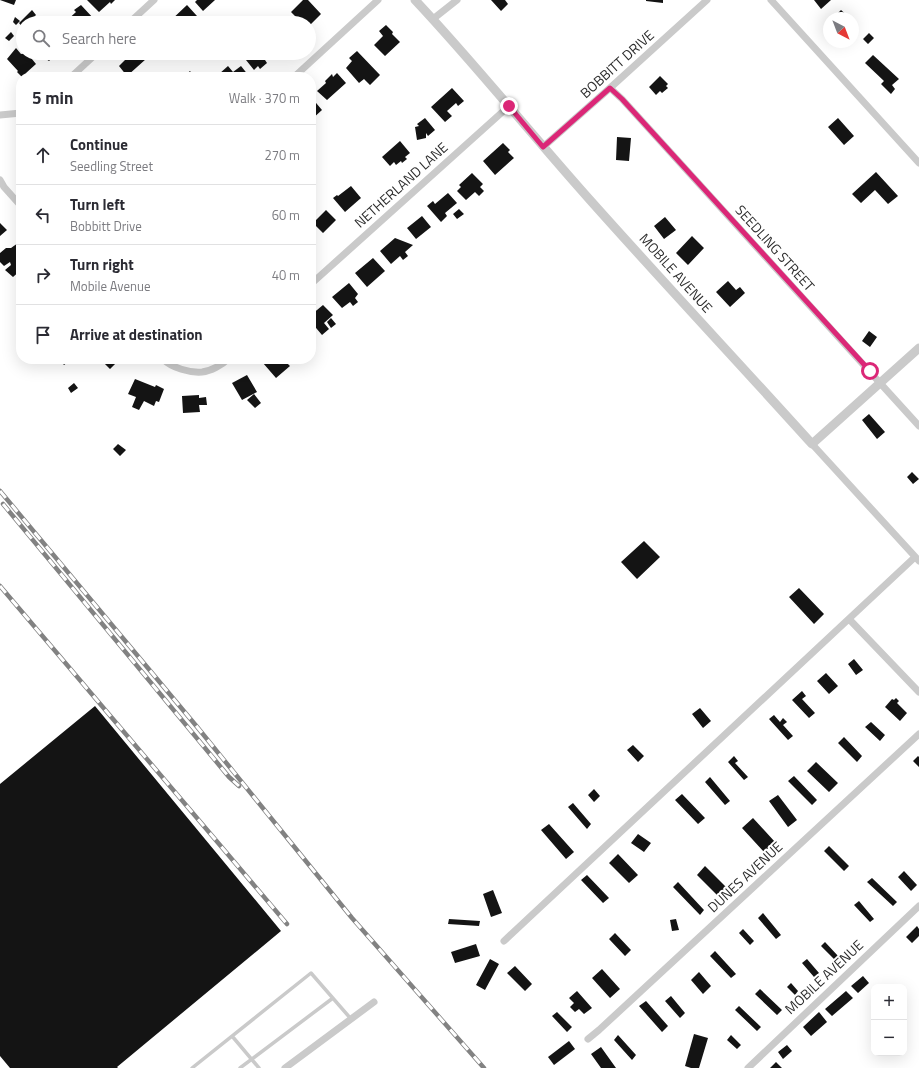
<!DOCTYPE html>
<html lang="en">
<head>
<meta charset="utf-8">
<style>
	body { margin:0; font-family:"Titillium Web",sans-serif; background:#f2f2f3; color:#2b2b33 }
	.controls { position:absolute; right:12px; bottom:12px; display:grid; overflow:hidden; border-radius:8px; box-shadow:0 4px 16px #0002 }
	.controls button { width:36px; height:36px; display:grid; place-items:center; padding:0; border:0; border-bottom:1px solid #e1e1e2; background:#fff; color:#2b2b33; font:20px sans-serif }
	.compass { position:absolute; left:823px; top:12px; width:36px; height:36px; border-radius:50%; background:#fff; box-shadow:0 4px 16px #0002; rotate:138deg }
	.stop { position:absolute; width:12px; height:12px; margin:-9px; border:3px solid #db2777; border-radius:50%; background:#fff }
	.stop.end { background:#db2777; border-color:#fff; box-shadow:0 1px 4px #0008 }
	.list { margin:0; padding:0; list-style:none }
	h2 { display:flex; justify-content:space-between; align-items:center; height:52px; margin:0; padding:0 16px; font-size:17px }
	h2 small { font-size:13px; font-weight:400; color:#7c7c81 }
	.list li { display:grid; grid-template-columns:26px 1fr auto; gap:12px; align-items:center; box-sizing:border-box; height:60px; padding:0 16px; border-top:1px solid #e1e1e2 }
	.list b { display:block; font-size:15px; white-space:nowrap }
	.list p { margin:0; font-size:13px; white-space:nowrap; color:#7c7c81 }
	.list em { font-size:13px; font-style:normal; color:#7c7c81 }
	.icon { flex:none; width:22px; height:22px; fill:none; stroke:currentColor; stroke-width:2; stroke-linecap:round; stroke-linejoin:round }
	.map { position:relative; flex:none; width:919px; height:1068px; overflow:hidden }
	.search { position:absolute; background:#fff; box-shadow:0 4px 16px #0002; left:16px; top:16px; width:300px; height:44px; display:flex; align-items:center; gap:10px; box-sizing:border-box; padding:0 14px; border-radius:22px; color:#7c7c81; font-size:15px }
	.panel { position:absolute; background:#fff; box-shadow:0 4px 16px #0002; left:16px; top:72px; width:300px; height:292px; border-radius:16px }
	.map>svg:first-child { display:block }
	.building { fill:#141414 }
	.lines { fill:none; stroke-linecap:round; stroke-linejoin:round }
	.service { stroke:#cacaca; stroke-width:3.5 }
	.minor { stroke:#cacaca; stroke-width:7 }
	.tertiary { stroke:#cacaca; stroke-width:9 }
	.rail-casing { stroke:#828282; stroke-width:4.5 }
	.rail { stroke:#fff; stroke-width:3; stroke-dasharray:9; stroke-linecap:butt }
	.route { stroke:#db2777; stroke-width:5 }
	.labels { text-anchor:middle; stroke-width:4; stroke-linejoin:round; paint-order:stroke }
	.street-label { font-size:14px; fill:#2d2d2d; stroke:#fff }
</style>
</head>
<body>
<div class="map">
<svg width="919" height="1068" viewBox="0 0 919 1068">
	<rect width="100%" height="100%" fill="#fff"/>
	<path class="building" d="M0,0H16L14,5Z
		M87,0H115L111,4L110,2L99,12Z
		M197,0H215L203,11L195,2Z
		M303,0H308L321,14L309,26V23H302L291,12Z
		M491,0H505L508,4L501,11Z
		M646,0H663V3L646,1Z
		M814,0H831L821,9Z
		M81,5L94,19L89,23L86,21L85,22V23H64L76,12L74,10Z
		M187,5L197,16L190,23H168Z
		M32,10L36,15L28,23H23V28L19,23Z
		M841,10L850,18H833Z
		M15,17L20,21L16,25L13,22Z
		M386,25L393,32L392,34L400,42L385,56L374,45L383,36L379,31Z
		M11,32L14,36L9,41L5,38Z
		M869,33L874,38L868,44L863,39Z
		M16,48L21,54L27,53L36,64L26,73L30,77H22L17,72L18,71L7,59Z
		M357,51L380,75L370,85L364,79L359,83L346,68L352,61L349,58Z
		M37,53H59L56,56L52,54L50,56L52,58L49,61L46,59L45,60Z
		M129,53H141L146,59L127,76L119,66L127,58L126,56Z
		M254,53H272L265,60L267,63L260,69L258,66L254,70L246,60Z
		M873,55L899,79L892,85L895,89L891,94L881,84L884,81L865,63Z
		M228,66L233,72L241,66L249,76L247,77H221L219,74Z
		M190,71L193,75L191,77H183Z
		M337,73L346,83L327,100L317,91L326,83L325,81L332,74L333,77Z
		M660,76L668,84L666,86L668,88L662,93L660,91L656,95L649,87Z
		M452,88L464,101L458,106L456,103L447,111L452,116L445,122L431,107Z
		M311,97L322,110L311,120Z
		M425,118L435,130L428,136L426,133V138L417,140L415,127L419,126L417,124Z
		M838,118L854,136L844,145L828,127Z
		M617,137L631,138L629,161L616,160Z
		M400,141L410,153L405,157L407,159L402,163L401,161L396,165L394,162L390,166L382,157Z
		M503,143L510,150L508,152L514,158L495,175L483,161Z
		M876,172L898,196L888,204L875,190L861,203L852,194Z
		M472,173L483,184L480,187L484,191L479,196L475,192L466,200L457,191L461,187L459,185Z
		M351,186L361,198L345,212L333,198L337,195L338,196Z
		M448,193L457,203L445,213L447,216L441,222L427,206L433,201L435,204Z
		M459,209L464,214L457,219L453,214Z
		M326,210L336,220L323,233L313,223Z
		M422,216L431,227L416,239L407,228Z
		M665,217L676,230L664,239L654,226Z
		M0,223L7,230L0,236Z
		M692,236L704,248L688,265L676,253Z
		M395,238L413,245L405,252L408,256L403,260L400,256L391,264L380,251Z
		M18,243L21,246V270L13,277L5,270L11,265L10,262L4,266L0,262V253L6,248H11Z
		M373,258L385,271L367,287L355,273Z
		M728,281L736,290L740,287L745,293L730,307L716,292Z
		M349,283L358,294L355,298L358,302L353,306L350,302L342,308L332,297Z
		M323,305L333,315L324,323L329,329L322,335L311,322V315Z
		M331,318L336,324L331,328L327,322Z
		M869,331L877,337L870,347L862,341Z
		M59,359H72L64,365Z
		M106,359H120L110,369L103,362Z
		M268,359H283L290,366L276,378L263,363Z
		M247,375L257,392L242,400L232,383Z
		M135,379L155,387L156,385L164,389L159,402L156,401L154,406L144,401L139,410L132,407L136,397L128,394Z
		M74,383L78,388L71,393L68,388Z
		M254,394L261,403L255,408L247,400Z
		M199,395V398L206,397L207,405H199L200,412L183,413L182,396Z
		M869,414L885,432L877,439L862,420Z
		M118,444L126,450L120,456L113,449Z
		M912,472L919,479L913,484L907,477Z
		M644,541L660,557L637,579L621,562Z
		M799,588L824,614L814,624L789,597Z
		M854,659L863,670L856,675L848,664Z
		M826,673L838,686L829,694L817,681Z
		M802,691L806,696L802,699L815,713L809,718L792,700Z
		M896,698L899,701L897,703L907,713L900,721L885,707L892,699L894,700Z
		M95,706L281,931L117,1067L118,1068H10L0,1056V784Z
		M700,708L711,721L703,728L692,714Z
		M774,715L780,722L783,718L787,722L783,725L793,736L788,740L769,719Z
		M871,722L885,735L880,741L865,727Z
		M844,737L862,756L857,762L838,743Z
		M633,745L644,756L638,762L627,750Z
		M734,756L738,761L735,763L748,777L744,780L728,762Z
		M918,756L919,757V767L913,761Z
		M816,762L838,783L829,792L807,771Z
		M794,776L817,800L812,805L788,781Z
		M710,777L730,801L725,805L705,782Z
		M594,789L600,796L594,802L588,795Z
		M682,794L705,818L698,824L675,800Z
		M778,795L797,820L788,827L769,801Z
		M573,803L591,824L587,829L568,807Z
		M753,818L775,842L764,852L742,828Z
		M549,824L574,852L566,859L541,830Z
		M638,834L651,843L644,852L631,843Z
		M829,846L849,866L844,871L824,851Z
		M618,854L638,875L629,883L609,863Z
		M705,866L728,889L720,898L697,875Z
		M904,871L917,885L911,891L898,877Z
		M587,875L609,898L603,903L581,880Z
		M872,878L897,902L893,906L867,882Z
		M678,882L704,910L700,915L673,887Z
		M493,890L502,913L491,917L483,894Z
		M859,901L874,919L870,922L854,905Z
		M763,913L781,935L776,939L758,918Z
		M449,919L480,921L479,926L448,924Z
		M676,919L679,930L672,931L670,920Z
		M917,926L919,929V936L912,943L906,937Z
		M743,929L754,941L750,945L739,933Z
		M615,933L631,950L625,956L609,939Z
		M825,942L839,957L836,961L821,946Z
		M476,944L480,956L455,963L451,952Z
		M715,951L736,974L731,978L710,956Z
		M490,959L499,964L485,990L476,985Z
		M807,959L819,973L814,977L802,963Z
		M515,966L532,984L525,991L507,973Z
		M602,969L620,989L610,998L592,978Z
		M699,972L711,986L703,994L691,980Z
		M863,976L869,983L858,993L851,986Z
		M791,983L798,991L795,995L787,987Z
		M760,989L782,1010L777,1015L755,994Z
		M577,991L592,1008L584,1014L579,1009L575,1012L570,1007L574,1003L569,998Z
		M846,991L853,998L832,1016L825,1009Z
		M671,996L685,1013L680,1018L665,1001Z
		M646,1001L668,1026L662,1032L639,1006Z
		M739,1006L761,1027L757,1031L735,1010Z
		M557,1012L572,1027L567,1032L552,1016Z
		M819,1012L827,1022L811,1036L803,1027Z
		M694,1034L708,1038L699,1068H691L685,1066Z
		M618,1035L636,1055L632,1060L614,1040Z
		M731,1035L741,1045L737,1049L727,1040Z
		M569,1041L575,1049L554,1065L548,1057Z
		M787,1045L792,1051L783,1059L778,1052Z
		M601,1047L616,1068H601L591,1054Z
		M776,1062L782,1068H770Z"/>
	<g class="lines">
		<path class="service" d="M232,1036L259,1068
			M192,1068L311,973L351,1019
			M240,1068L333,998"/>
		<path class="minor" d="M771,0L919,163
			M433,19L457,0
			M129,23L154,0
			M71,77L97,53
			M294,77L378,0
			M610,88L622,99L919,426
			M0,115L21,113
			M543,147L610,88L707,0
			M0,180L4,187L21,206
			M311,284L509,106
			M163,359C172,368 190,373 202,372C211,371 222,365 228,359
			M812,444L919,561
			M849,619L919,692
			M504,941L915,557
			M588,1039L599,1030L919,734
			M285,1068L374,1002
			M748,1068L919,906"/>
		<path class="tertiary" d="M415,0C476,65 531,134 590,200C663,282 738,362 812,444L919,348"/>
		<defs>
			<path id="rail" d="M0,491L198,728L352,918L484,1068
				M3,504L229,777L239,786
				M0,586L287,924"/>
		</defs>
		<use href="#rail" class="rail-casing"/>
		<use href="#rail" class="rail"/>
	</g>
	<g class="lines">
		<path class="route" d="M509,106L543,147L610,88L622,99L870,371"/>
	</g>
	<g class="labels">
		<g class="street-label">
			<text transform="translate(617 64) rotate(-42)" y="5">BOBBITT DRIVE</text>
			<text transform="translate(401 185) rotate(-42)" y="5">NETHERLAND LANE</text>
			<text transform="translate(775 248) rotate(48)" y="5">SEEDLING STREET</text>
			<text transform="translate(676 273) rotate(48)" y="5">MOBILE AVENUE</text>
			<text transform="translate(745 877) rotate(-43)" y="5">DUNES AVENUE</text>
			<text transform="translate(824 977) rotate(-43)" y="5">MOBILE AVENUE</text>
		</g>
	</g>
</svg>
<div class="controls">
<button>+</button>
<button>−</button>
</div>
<svg class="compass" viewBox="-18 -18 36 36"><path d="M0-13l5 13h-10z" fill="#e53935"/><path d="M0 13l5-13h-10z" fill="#7c7c81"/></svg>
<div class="stop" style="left:870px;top:371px"></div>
<div class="stop end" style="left:509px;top:106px"></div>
<div class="search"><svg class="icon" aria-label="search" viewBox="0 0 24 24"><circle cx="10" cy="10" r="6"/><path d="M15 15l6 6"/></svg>Search here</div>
<section class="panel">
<h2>5 min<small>Walk · 370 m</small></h2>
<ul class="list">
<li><svg class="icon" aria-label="ahead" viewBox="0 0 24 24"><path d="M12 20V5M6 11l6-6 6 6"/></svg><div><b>Continue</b><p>Seedling Street</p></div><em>270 m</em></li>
<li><svg class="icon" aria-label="left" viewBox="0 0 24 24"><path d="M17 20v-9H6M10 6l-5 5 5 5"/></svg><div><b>Turn left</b><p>Bobbitt Drive</p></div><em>60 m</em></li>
<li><svg class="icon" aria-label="right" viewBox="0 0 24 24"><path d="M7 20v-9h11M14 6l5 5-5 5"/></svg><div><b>Turn right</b><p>Mobile Avenue</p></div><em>40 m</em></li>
<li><svg class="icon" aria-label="arrive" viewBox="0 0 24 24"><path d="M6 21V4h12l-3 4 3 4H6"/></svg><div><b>Arrive at destination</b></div></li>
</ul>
</section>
</div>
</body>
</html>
